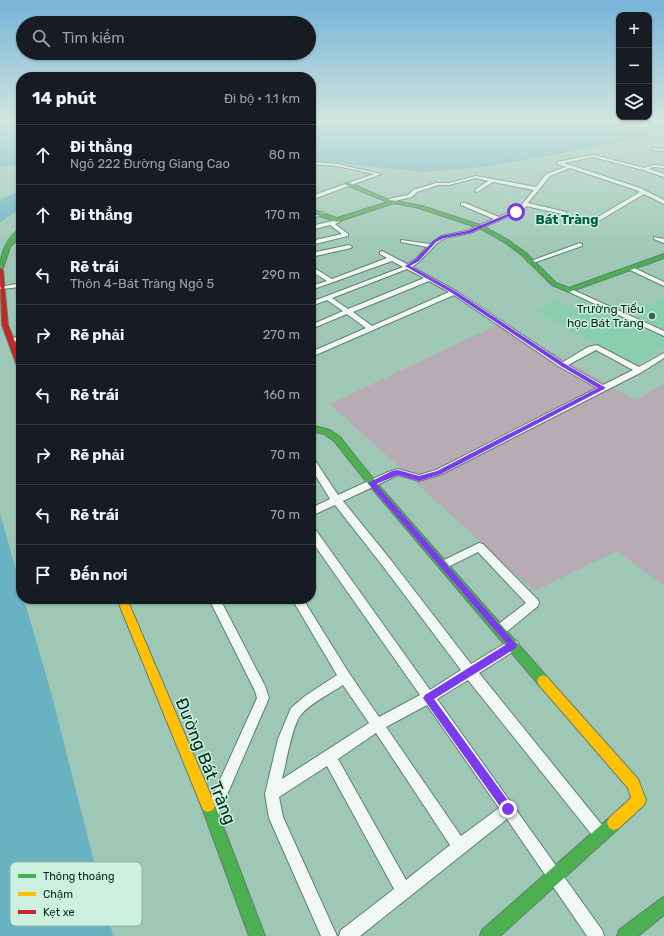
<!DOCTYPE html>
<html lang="vi">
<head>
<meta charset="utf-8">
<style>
	body { margin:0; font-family:Rubik,sans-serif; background:#20242c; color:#f1f3f6 }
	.controls { position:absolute; right:12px; top:12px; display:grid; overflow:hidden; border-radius:8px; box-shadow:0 1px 3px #0004 }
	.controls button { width:36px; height:36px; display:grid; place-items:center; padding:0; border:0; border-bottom:1px solid #363941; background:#171b24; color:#f1f3f6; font:20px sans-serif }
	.stop { position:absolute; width:12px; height:12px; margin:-9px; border:3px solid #7c3aed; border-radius:50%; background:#fff }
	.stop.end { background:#7c3aed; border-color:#fff; box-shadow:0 1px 4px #0008 }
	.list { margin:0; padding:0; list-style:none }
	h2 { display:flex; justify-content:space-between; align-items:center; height:52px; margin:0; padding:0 16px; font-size:17px }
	h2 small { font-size:13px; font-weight:400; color:#9ea1a6 }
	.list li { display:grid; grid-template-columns:26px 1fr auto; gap:12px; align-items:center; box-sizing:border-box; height:60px; padding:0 16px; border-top:1px solid #363941 }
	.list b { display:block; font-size:15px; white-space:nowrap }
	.list p { margin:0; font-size:13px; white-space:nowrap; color:#9ea1a6 }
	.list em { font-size:13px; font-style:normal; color:#9ea1a6 }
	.icon { flex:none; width:22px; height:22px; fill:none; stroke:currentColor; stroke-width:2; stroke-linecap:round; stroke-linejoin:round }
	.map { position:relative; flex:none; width:664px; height:936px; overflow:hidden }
	.search { position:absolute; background:#171b24; box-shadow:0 1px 3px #0004; left:16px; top:16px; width:300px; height:44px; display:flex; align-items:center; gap:10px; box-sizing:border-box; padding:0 14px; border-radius:22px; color:#9ea1a6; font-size:15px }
	.panel { position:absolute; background:#171b24; box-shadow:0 1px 3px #0004; left:16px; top:72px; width:300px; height:532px; border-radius:16px }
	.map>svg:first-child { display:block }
	.built { fill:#8aceb0 }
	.green { fill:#b7acb4 }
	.water { fill:#69b2c2 }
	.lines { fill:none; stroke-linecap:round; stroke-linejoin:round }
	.street-casing { stroke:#617f72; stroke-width:2 }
	.fast-casing { stroke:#617f72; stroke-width:2 }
	.slow-casing { stroke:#617f72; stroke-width:2 }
	.jam-casing { stroke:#617f72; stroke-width:2 }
	.street { fill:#f0f7f4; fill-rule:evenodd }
	.fast { fill:#4caf50; fill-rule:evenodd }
	.slow { fill:#ffc107; fill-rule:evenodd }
	.jam { fill:#c62828; fill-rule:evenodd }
	.route { fill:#7c3aed }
	.poi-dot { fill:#3b5f50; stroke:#ccf1df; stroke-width:1.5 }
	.labels { text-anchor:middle; stroke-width:3; stroke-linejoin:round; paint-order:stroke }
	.far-poi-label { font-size:12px; fill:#05271a; stroke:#ccf1df; text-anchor:end }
	.far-neighbourhood-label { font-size:13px; font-weight:bold; fill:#005f43; stroke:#ccf1df }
	.near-street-label { font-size:17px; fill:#05271a; stroke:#ccf1df }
	.key { fill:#ccf1df; stroke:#90b4a4; stroke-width:1 }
	.key-label { font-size:11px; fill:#05271a }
</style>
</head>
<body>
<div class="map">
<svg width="664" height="936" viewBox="0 0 664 936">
	<rect width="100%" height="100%" fill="#9ec8b5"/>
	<path class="built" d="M664,298V331L642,322V320L638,318L643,314L634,310Z
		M556,299L583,313L599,306L629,320L631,325L648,334L656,333L664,337V348L634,365L537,312Z"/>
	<path class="green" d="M501,323L635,400L664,384V586L617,551L534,591L330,404Z"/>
	<path class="water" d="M0,122H21V164L0,167Z
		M311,122H664V127L638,139L486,167L423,172L311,160Z
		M21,190V209L0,222V200Z
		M0,513L21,588V599H24L52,696L113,936H0Z"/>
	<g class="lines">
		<defs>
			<path id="street" d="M653,148L664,149V151L651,150Z
				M593,155L645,168L653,165L664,166V168L653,167L649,169L664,174V177L643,170L593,157L564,163L640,188L664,200V204L644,194L592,225L563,219L562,214L526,206L523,210L470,233L445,238L437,243L420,261L412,267L456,291L563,362L588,347L597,345L639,367L664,353V358L642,372L442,474L419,481L398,475L343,501L390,559L471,664L509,641L513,640L517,641L519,645L517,649L479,673L606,830L608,835L606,840L601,842L596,840L468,680L437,699L602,930L604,936H587L507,819L360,936H339L341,930L394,889L327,766L279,797L283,817L337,936H321L269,818L265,794L278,739L291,708L305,696L337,675L292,599H303L349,673L379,717L420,695L311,540V528L315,529L430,690L461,670L382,565L335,505L311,516V508L330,499L311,468V458L314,459L338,495L388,472L398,469L419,475L436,470L597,388L560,367L454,295L311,357V352L366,328L347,314L311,329V325L343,311L327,300L311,306V302L403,267L392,261L311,290V286L327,281L311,271V266L332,279L387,258L380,254V252L382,251L407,264L416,259L427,247L401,242V240L430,244L441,236L466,231L494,219L461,205V203H465L499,217L519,208L534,190L493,182L477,192L475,191V190L488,181L476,178L449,185H438L417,192L412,197L390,202L388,201V199L408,195L413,190L436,183H449L476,176L536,187L546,174L566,167L557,164V162ZM570,168L636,190L640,192L591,221L567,217L566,212L528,203L550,176ZM407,269L424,278L348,309L332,298ZM429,281L449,292L372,326L353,312ZM596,350L633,370L603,385L568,365ZM343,685L369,723L282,779C286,764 292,727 300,716C309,704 331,693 343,685ZM427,705L499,808L461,836L386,727ZM376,733L450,845L406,880L338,759Z
				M311,162L337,164L381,174L311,200V196L374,174L337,166L311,164Z
				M322,212L325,214L324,215L311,218V214Z
				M337,220L340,222L335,224L348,234V236L311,245V241L342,234L330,225L311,230V226Z
				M654,237L664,239V243L654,239Z
				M580,243L582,244V246L533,263L528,262Z
				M349,245L352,247L351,248L311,257V253Z
				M630,266L664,282V286L628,269L627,268Z
				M21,283V287L0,289V287Z
				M567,289H571L664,331V336L567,291Z
				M21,334V339L12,343L8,341Z
				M479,543L483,544L538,600L539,603L538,606L504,634L500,635L496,634L494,630L496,626L526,603L478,552L444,569L440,568L439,565L440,562Z
				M209,599H220L265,686L269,698L217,818L212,820L207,818L205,813L257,698L255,691Z"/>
			<path id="fast" d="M346,183H350L386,199L422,206L483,226L508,240L526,253L556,283L569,288L664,254V258L569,292L552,285L522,255L504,242L479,228L419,208L394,203L337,222L311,213V209L337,218L388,202L346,185Z
				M21,228V234L10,247L3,268L0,270C0,255 7,236 21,228Z
				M311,425L330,430L340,437L375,481L547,677L549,681L547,685L543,687L539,685L369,485L334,441L324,434L311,431Z
				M208,798L213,800L215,805L265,936H249L201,805L203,800Z
				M614,816L619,818L621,823L619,828L500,936H480L482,930L609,818Z
				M664,897V915L638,936H617L619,930L659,900Z"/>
			<path id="slow" d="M117,599H127L215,805L213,810L208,812L203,810Z
				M543,675L547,677L638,779L646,800L644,805L619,828L614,830L609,828L607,823L609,818L631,798L628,788L539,685L537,681L539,677Z"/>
			<path id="jam" d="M0,268L3,270L8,325L21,357V368L17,366L2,325Z"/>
		</defs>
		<use href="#street" class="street-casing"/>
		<use href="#fast" class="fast-casing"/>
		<use href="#slow" class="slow-casing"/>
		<use href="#jam" class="jam-casing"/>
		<use href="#street" class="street"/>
		<use href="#fast" class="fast"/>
		<use href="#slow" class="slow"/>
		<use href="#jam" class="jam"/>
	</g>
	<linearGradient id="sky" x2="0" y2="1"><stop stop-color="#75b3d9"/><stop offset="0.48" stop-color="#d3e6de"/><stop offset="1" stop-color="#d3e6de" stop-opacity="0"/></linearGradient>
	<rect width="664" height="253" fill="url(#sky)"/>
	<path class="route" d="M515,211L518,212L470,233L444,238L436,242L419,261L410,266L455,291L565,364L606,388L441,474L419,481L398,475L376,484L517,645L516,648L434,699L511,805L513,809L511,812L508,814L504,812L423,698L425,695L507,644L368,483L392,471L398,470L419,476L437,471L598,388L561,366L452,293L405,266L416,259L433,241L441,236L467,231Z"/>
	<circle class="poi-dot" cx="652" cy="316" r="4"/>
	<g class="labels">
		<g class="far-poi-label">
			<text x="644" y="313">Trường Tiểu<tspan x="644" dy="14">học Bát Tràng</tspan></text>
		</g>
		<g class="far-neighbourhood-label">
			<text x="567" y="224">Bát Tràng</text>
		</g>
		<g class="near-street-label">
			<text transform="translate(206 761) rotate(68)" y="6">Đường Bát Tràng</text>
		</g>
	</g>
	<rect x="10" y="862" width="132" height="64" rx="6" class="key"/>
	<rect x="18" y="874" width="18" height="4" fill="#4caf50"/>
	<rect x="18" y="892" width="18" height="4" fill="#ffc107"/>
	<rect x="18" y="910" width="18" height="4" fill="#c62828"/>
	<g class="key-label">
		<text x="43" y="880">Thông thoáng</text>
		<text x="43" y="898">Chậm</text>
		<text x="43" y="916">Kẹt xe</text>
	</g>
</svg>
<div class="controls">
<button>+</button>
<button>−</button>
<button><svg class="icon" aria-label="layers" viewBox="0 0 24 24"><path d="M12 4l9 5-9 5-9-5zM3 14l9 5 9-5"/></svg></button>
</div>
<div class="stop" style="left:516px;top:212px"></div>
<div class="stop end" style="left:508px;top:809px"></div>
<div class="search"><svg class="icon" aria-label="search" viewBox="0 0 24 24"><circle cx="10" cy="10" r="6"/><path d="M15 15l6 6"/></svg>Tìm kiếm</div>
<section class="panel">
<h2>14 phút<small>Đi bộ · 1.1 km</small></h2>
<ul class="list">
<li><svg class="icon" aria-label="ahead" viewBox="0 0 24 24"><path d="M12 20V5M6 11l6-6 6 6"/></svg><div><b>Đi thẳng</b><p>Ngõ 222 Đường Giang Cao</p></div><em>80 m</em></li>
<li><svg class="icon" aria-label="ahead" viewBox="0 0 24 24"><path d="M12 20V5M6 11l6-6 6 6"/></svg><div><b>Đi thẳng</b></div><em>170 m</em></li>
<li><svg class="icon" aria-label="left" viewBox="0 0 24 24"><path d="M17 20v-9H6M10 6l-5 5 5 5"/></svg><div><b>Rẽ trái</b><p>Thôn 4-Bát Tràng Ngõ 5</p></div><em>290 m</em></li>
<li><svg class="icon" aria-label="right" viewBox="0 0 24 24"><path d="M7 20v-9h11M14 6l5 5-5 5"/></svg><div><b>Rẽ phải</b></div><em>270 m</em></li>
<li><svg class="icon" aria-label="left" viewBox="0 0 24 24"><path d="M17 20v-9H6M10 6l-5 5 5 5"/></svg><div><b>Rẽ trái</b></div><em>160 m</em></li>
<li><svg class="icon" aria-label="right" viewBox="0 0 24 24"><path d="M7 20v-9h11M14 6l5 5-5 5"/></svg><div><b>Rẽ phải</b></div><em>70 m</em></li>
<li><svg class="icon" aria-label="left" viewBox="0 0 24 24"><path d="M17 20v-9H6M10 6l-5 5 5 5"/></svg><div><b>Rẽ trái</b></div><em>70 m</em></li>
<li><svg class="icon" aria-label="arrive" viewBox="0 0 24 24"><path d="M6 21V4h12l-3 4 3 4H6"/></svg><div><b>Đến nơi</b></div></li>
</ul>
</section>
</div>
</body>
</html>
